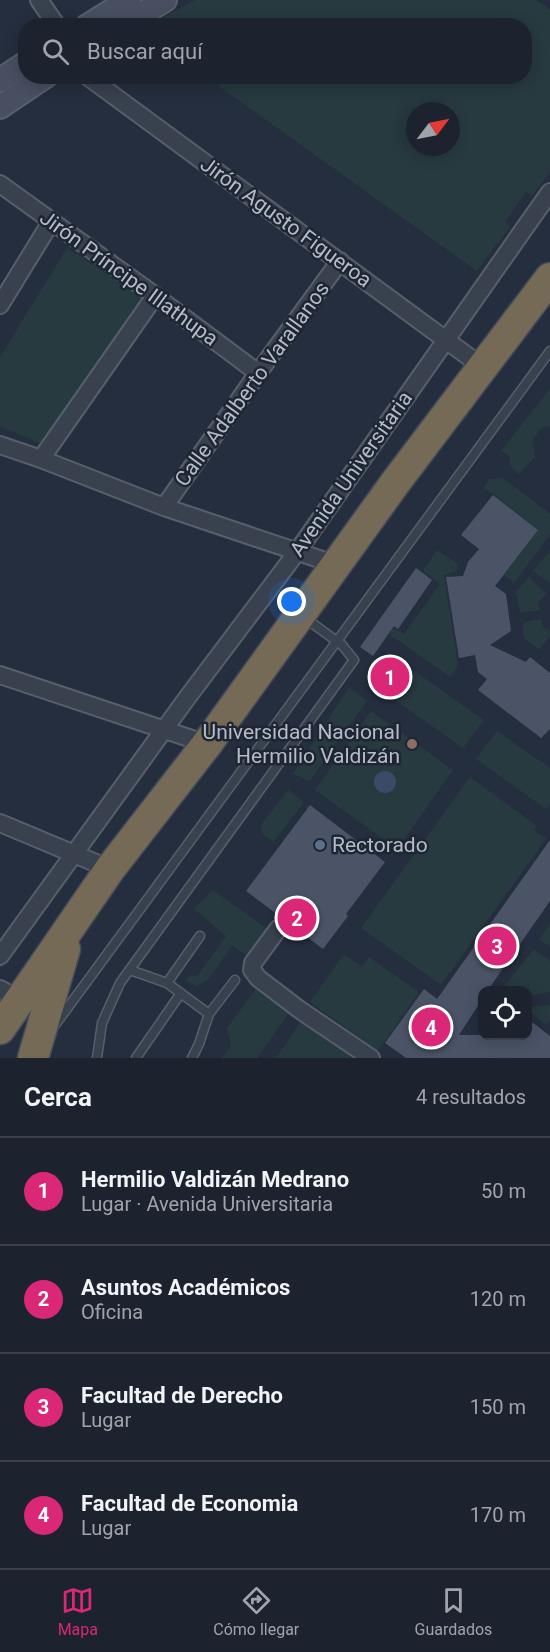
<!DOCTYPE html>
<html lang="es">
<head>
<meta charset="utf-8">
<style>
	body { margin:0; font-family:Roboto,sans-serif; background:#292f3a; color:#f1f3f6 }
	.controls { position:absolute; right:18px; bottom:18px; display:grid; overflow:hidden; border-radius:12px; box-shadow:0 3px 15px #0003 }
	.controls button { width:54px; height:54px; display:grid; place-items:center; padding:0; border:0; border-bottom:2px solid #3a3f4a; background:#1c222e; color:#f1f3f6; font:30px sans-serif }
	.compass { position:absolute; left:406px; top:102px; width:54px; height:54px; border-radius:50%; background:#1c222e; box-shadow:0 3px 15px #0003; rotate:58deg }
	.you { position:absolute; left:292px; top:602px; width:21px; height:21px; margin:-15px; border:4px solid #fff; border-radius:50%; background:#1a73e8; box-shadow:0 0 0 9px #1a73e833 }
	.badge { display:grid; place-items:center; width:39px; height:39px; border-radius:50%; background:#db2777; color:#fff; font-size:20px; font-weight:700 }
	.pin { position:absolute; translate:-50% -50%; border:3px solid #fff; box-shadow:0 2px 6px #0006 }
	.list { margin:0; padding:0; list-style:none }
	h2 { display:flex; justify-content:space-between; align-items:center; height:78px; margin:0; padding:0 24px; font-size:26px }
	h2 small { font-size:20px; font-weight:400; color:#a0a4aa }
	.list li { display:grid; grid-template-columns:39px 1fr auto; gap:18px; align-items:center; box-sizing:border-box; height:108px; padding:0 24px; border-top:2px solid #3a3f4a }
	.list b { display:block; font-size:22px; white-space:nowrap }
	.list p { margin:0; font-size:20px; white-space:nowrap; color:#a0a4aa }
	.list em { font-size:20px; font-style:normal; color:#a0a4aa }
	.icon { flex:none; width:33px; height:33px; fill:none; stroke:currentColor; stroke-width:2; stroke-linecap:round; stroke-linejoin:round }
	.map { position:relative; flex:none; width:550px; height:1058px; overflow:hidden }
	.search { position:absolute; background:#1c222e; box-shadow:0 3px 15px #0003; left:18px; right:18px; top:18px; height:66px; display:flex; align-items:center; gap:15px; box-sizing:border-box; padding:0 21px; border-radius:24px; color:#a0a4aa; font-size:22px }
	.sheet { height:510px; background:#1c222e }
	nav { display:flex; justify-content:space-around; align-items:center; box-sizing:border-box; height:84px; border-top:2px solid #3a3f4a; background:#1c222e; font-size:16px; color:#a0a4aa }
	nav a { display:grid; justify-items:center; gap:3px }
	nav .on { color:#db2777 }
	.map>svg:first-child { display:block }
	.green { fill:#273a3f; fill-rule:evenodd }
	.water { fill:#3b4a67 }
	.building { fill:#4b5467 }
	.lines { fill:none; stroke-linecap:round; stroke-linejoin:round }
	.lane-casing { stroke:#575e6c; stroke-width:11 }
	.street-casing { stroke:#575e6c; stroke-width:20 }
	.secondary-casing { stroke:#575e6c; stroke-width:26 }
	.highway-casing { stroke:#444b59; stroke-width:33 }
	.lane { stroke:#39404e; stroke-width:8 }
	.street { stroke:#39404e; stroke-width:16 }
	.secondary { stroke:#474f61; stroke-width:22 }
	.highway { stroke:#746a56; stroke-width:30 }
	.education-dot { fill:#8d6e63; stroke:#1e2533; stroke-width:2 }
	.service-dot { fill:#5c6f8a; stroke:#1e2533; stroke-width:2 }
	.labels { text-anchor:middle; stroke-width:5; stroke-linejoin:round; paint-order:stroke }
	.street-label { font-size:21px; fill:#b5bbc9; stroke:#1e2533 }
	.poi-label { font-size:21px; fill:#b5bbc9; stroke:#1e2533; text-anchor:end }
</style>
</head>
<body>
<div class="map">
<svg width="550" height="1058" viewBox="0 0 550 1058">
	<rect width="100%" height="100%" fill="#252e3e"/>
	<path class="green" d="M195,0H536L550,10V172L532,196L526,192L505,222L510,227L477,271L206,77L524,76V26H148ZM415,111H451V147H415Z
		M67,248L144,297L43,445L0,426V357Z
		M550,388V426L541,428L533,439L535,457L519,474L510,466V457L501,451Z
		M503,478L550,514V534L514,583L504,575L538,530L494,494L483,489L489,479Z
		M437,550L458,564L455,572L444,575L457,658V667L450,677L389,634L393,628L404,634L440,584L423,571Z
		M550,550V583L533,571Z
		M529,577L546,594L538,603L540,610L520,613L516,592Z
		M541,619L543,627L550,631V635L539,650L524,638L523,622Z
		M410,668L484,720L463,748L389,696Z
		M349,687L367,701L309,782L293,774Z
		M371,711L453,770L397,849L315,790Z
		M497,731L550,768V803L546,809L476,759Z
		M470,777L537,826L534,830L546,839L441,985L361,928Z
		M288,790L304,802L274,842L262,834L261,825Z
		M213,890L269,930L248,956L232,946L208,980L197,986L186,981L190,975L196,977L198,975L226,936L194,909Z
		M550,923V947L539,939Z
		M534,949L550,961V992L528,996V990H501Z
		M344,954L362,967L369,957L419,992L378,1051L310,1002Z
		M258,986L291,1010L257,1058H222L231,1046L227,1028Z
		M550,1005V1020L546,1025L528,1010V1007Z
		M303,1018L363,1058H276Z"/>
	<path class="water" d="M374 782a11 11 0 1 1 22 0a11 11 0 1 1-22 0Z"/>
	<path class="building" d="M493,495L538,530L495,586L506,594L511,631L490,645L526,662L530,657L550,673V729L541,738L478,690L487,679L478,672L475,655L459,658L446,577L463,576L468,562L479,549L461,535Z
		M416,568L432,580L398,629L394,626L373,656L360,647Z
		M310,805L385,862L346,914L348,916L323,949L246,891Z
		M550,840V901L488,990H483V998L459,1035H528V1019L550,1036V1058H406L385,1043L424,989L437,999Z"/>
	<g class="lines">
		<defs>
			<path id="lane" d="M130,970L167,983L209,1014L199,1044L192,1058
				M167,983L200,936
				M209,1014L235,980
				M55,1025L550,351
				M97,1058L102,1023L120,983L354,660L342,645L305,618
				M136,1058L181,993"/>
			<path id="street" d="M39,0L57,26
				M87,76L484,368
				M0,184L146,289L258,373
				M0,305L51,222
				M0,445L41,459L164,507L337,565
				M41,459L155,296
				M164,507L258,373L340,261
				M0,675L207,744
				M0,823L110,869
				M278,929L253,963L252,970L258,978L300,1010L371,1058
				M0,956L187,698L297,552L550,192
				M0,989L19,1000"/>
			<path id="secondary" d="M87,26L129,0
				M123,26L165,0
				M0,80L26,63
				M0,107L46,76"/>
			<path id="highway" d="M0,1029L110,869L207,744L395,483L550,278
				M33,1058L65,949"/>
		</defs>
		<use href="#lane" class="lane-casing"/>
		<use href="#street" class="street-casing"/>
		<use href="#secondary" class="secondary-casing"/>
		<use href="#highway" class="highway-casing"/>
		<use href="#lane" class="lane"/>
		<use href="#street" class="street"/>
		<use href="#secondary" class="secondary"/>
		<use href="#highway" class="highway"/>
	</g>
	<circle class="education-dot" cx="412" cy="744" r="6"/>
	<circle class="service-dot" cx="320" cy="845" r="6"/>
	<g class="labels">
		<g class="street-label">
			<text transform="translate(286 222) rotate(36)" y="7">Jirón Agusto Figueroa</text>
			<text transform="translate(129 278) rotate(36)" y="7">Jirón Príncipe Illathupa</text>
			<text transform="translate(252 384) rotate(-54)" y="7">Calle Adalberto Varallanos</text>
			<text transform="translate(351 474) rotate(-55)" y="7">Avenida Universitaria</text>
		</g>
		<g class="poi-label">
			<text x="400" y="739">Universidad Nacional<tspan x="400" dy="24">Hermilio Valdizán</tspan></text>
			<text x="332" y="852" text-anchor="start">Rectorado</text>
		</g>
	</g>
</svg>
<div class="controls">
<button><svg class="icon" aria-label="locate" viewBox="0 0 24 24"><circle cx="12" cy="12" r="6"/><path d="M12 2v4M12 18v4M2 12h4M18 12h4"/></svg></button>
</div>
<svg class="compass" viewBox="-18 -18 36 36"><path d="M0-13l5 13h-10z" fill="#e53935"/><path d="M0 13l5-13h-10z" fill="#a0a4aa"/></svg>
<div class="you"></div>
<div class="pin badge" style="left:390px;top:677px">1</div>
<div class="pin badge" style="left:297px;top:918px">2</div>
<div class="pin badge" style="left:497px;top:946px">3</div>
<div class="pin badge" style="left:431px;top:1027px">4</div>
<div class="search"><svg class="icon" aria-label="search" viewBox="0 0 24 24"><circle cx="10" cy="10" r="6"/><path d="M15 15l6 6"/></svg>Buscar aquí</div>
</div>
<section class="sheet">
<h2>Cerca<small>4 resultados</small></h2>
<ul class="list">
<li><span class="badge">1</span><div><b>Hermilio Valdizán Medrano</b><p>Lugar · Avenida Universitaria</p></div><em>50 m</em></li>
<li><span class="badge">2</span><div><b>Asuntos Académicos</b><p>Oficina</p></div><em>120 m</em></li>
<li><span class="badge">3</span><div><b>Facultad de Derecho</b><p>Lugar</p></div><em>150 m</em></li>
<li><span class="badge">4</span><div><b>Facultad de Economia</b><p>Lugar</p></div><em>170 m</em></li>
</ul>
</section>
<nav>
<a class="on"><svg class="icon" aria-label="map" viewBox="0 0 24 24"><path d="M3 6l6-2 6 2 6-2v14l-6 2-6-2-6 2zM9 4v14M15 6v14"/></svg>Mapa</a>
<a><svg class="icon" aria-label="directions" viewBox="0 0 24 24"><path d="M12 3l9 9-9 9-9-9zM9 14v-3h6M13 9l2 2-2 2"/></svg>Cómo llegar</a>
<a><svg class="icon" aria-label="saved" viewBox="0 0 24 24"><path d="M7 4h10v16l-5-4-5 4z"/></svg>Guardados</a>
</nav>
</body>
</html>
